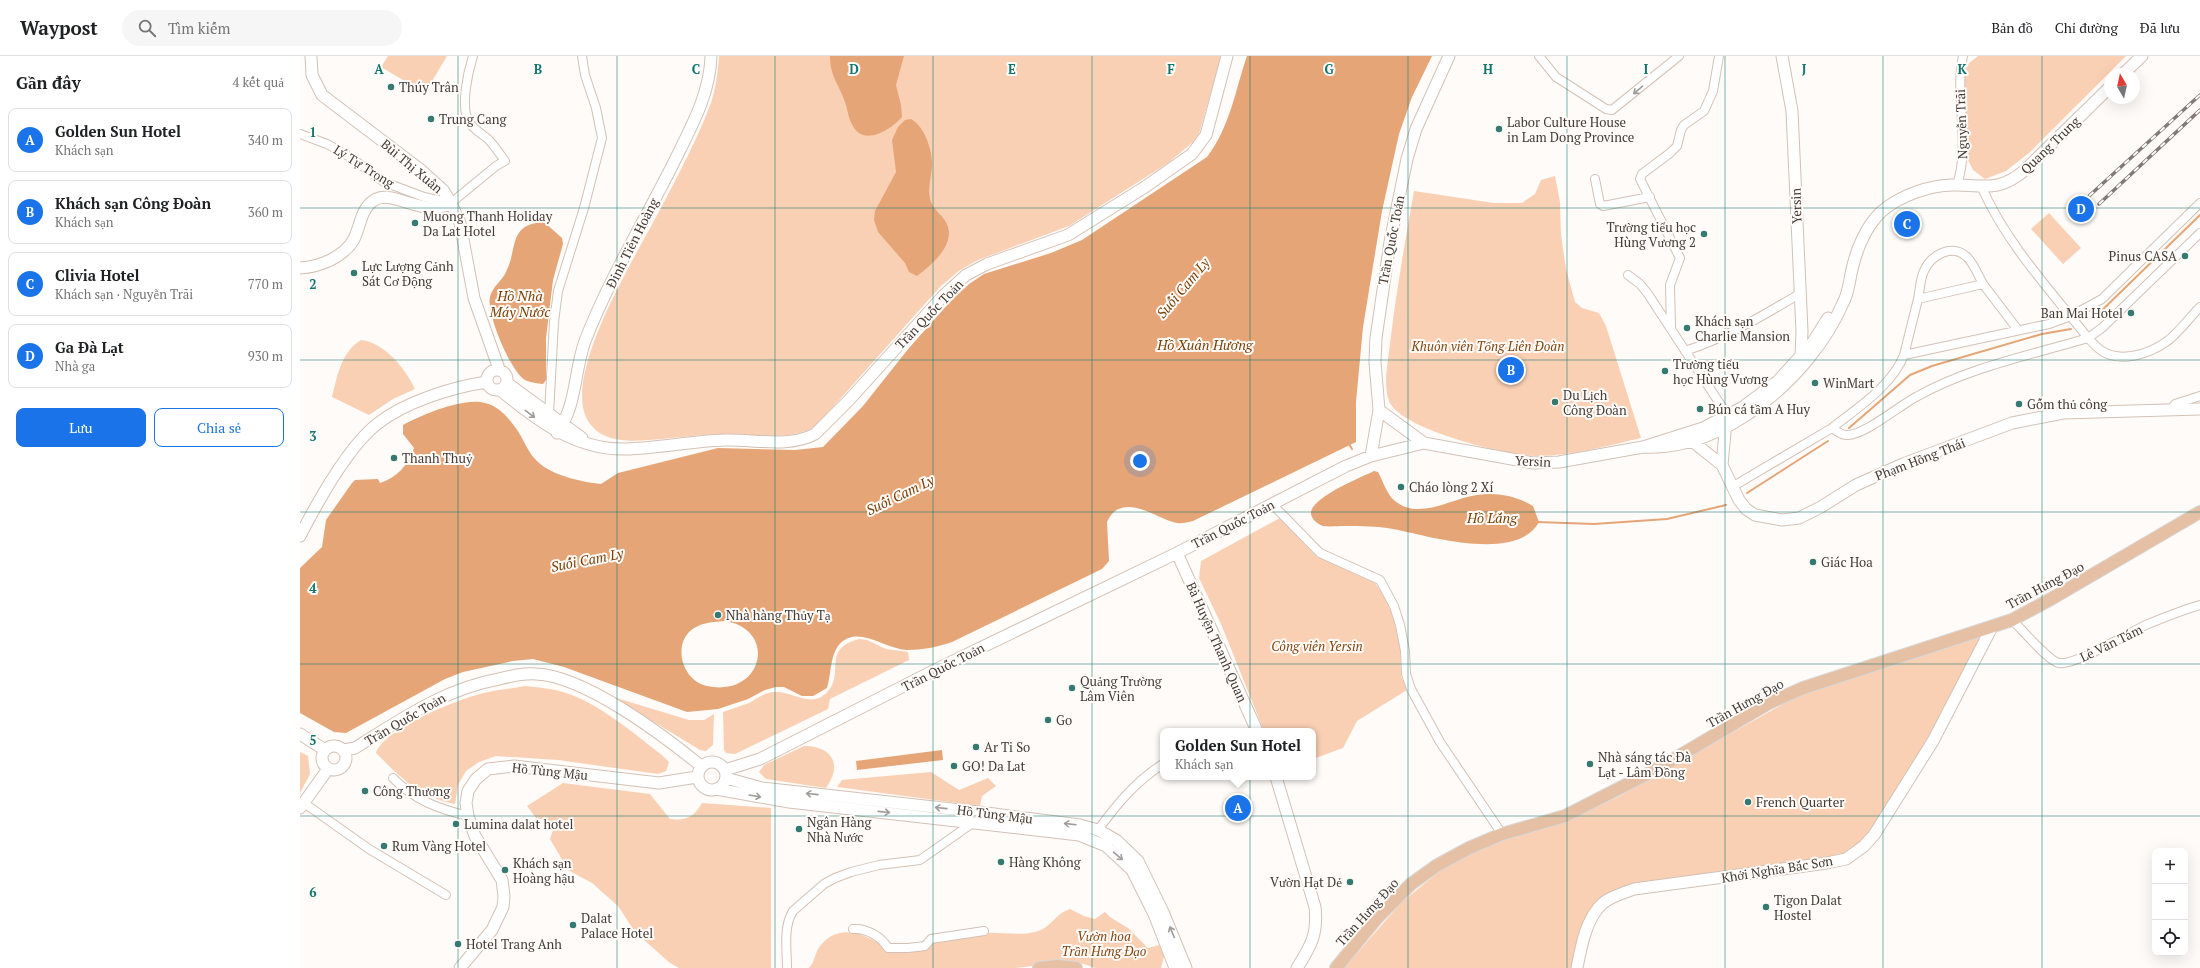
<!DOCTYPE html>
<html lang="vi">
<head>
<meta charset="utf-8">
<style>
	body { margin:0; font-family:"PT Serif",serif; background:#f6f6f6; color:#202124 }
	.controls { position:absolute; right:12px; bottom:12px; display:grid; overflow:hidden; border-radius:8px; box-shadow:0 4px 16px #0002 }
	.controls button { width:36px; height:36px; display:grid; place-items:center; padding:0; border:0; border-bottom:1px solid #e0e0e0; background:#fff; color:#202124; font:20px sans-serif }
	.compass { position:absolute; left:1804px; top:12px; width:36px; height:36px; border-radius:50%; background:#fff; box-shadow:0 4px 16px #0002; rotate:351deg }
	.you { position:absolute; left:840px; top:405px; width:14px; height:14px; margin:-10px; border:3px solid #fff; border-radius:50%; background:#1a73e8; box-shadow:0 0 0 6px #1a73e833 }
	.badge { display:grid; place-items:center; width:26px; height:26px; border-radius:50%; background:#1a73e8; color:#fff; font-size:13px; font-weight:700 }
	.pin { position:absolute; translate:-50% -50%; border:2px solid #fff; box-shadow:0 1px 4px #0006 }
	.popup { position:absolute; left:860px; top:672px; width:156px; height:52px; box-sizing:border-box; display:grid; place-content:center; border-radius:8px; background:#fff; filter:drop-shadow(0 1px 3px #0005); font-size:13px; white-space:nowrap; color:#757577 }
	.popup b { font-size:15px; color:#202124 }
	.popup::after { content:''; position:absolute; left:50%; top:100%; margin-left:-8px; border:8px solid transparent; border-top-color:#fff }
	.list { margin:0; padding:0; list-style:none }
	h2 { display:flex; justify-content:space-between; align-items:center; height:52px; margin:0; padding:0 16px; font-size:17px }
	h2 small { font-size:13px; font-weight:400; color:#757577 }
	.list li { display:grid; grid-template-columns:26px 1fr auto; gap:12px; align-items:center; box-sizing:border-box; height:64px; margin:0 8px 8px; padding:0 8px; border:1px solid #e0e0e0; border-radius:8px }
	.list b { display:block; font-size:15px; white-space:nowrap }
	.list p { margin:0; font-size:13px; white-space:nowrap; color:#757577 }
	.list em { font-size:13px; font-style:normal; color:#757577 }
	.actions { display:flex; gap:8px; padding:12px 16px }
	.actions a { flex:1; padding:9px 0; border:1px solid #1a73e8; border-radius:8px; text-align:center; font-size:14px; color:#1a73e8 }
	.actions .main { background:#1a73e8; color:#fff }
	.icon { flex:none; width:22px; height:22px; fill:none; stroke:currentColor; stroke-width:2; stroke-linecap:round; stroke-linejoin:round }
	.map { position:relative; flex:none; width:1900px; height:912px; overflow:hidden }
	header { display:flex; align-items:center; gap:24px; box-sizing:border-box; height:56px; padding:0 20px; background:#fff; border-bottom:1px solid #e0e0e0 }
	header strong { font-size:19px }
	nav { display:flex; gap:22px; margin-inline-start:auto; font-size:14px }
	.search { width:280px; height:36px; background:#f6f6f6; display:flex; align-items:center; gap:10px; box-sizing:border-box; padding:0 14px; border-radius:22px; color:#757577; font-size:15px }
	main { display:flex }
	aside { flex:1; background:#fff }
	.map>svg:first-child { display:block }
	.green { fill:#fad0b4 }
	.water { fill:#e5a577; fill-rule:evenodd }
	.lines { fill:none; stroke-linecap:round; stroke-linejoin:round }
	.stream { stroke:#e5a577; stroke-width:2 }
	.street-casing { stroke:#d3c1b5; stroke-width:10 }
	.secondary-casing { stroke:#d3c1b5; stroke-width:13 }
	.primary-casing { stroke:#d9d8d7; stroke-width:14 }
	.street { stroke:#fff; stroke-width:8 }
	.secondary { stroke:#fff; stroke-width:11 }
	.primary { stroke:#e5c0a5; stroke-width:12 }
	.rail-casing { stroke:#817a76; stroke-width:3.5 }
	.rail { stroke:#fffbf8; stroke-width:2; stroke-dasharray:6; stroke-linecap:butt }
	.oneway { stroke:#a09c9a }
	.grid { fill:none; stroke:#0f766e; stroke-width:1; stroke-opacity:0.55 }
	.poi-dot { fill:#347a71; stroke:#fffbf8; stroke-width:1.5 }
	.labels { text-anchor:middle; stroke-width:4; stroke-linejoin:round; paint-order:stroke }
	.poi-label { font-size:13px; fill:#423a35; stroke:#fffbf8; text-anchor:start }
	.street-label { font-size:13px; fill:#423a35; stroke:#fffbf8 }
	.park-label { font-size:13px; font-style:italic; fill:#804511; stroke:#fffbf8 }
	.water-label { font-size:14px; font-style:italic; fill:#783e05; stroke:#fffbf8 }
	.grid-label { font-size:13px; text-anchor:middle; font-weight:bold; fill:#0f766e; stroke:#fffbf8; stroke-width:4; stroke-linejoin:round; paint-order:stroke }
</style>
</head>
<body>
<header>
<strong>Waypost</strong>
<div class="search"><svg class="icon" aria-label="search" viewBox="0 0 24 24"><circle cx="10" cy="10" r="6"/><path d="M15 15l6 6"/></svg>Tìm kiếm</div>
<nav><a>Bản đồ</a><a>Chỉ đường</a><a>Đã lưu</a></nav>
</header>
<main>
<aside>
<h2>Gần đây<small>4 kết quả</small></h2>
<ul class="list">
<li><span class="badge">A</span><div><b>Golden Sun Hotel</b><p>Khách sạn</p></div><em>340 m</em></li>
<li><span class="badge">B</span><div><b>Khách sạn Công Đoàn</b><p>Khách sạn</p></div><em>360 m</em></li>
<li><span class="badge">C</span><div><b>Clivia Hotel</b><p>Khách sạn · Nguyễn Trãi</p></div><em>770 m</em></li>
<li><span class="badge">D</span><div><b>Ga Đà Lạt</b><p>Nhà ga</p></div><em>930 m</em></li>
</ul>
<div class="actions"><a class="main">Lưu</a><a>Chia sẻ</a></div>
</aside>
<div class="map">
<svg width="1900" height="912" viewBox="0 0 1900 912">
	<rect width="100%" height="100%" fill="#fffbf8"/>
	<path class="green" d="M88,0H147L125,37L81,11Z
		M419,0H921L899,78L893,86L868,107L769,170L678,204L660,214L640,231L516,370C490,386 446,378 416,378C398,379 380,381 362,383C337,385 301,390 287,363C262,316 339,195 362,150C379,117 398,82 411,47C416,31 418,16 419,0Z
		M1678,0H1826L1729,97L1706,115L1685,123L1673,114L1667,102L1664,18L1669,7Z
		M1255,120L1260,146L1261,179L1266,213L1275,246L1282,252L1299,257L1306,270L1341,382C1306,390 1272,400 1236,400C1208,400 1099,373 1089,345C1083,328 1088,306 1090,288C1096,237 1105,186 1114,135L1194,147H1222L1235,138L1241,124Z
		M1749,157L1781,192L1763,208L1731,173Z
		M61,284C85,287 105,312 115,333L93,343L69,359L32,341C37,321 41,296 61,284Z
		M980,462L1016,500L1075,527L1085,541L1094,564L1100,593L1101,620L1107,634L1057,665L1043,692L1013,703V675H964L921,568L899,522L901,505Z
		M1678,580L1682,586L1612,709L1574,771L1561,787L1546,797L1528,802L1318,833C1282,849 1280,877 1272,912H1044L1101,847L1141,814L1172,797L1206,783L1277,760L1318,741L1492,643L1517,632Z
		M559,583L567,584L586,593L608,596L609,604L530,643L528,653L435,698L426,697L424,694L423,656C432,653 440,650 449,647C458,642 466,635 477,636C494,636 513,654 529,634C544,615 522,593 559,583Z
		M225,630C235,631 246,632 255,634C292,641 333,677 362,699L369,706L366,715L358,718L258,704L196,700L179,706L166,715L158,729L155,748C119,741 101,722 76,697C84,673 156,644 180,638C194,634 210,633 225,630Z
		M313,641L389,664H404L414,658L413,689L406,695L400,694Z
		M504,690C532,690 543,708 526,732L466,723L459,716L464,709Z
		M0,696L8,700L10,718L0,737Z
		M631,716L659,734L688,722L696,730L682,740L680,750L537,731L542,724Z
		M263,727L350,738L370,763C386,765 394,761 402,747L471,752V912H379L370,907L335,876L318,850L292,827L268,814L250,783L253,774L248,765L236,762L227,750Z
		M770,853L784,860L795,863L805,856L810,861L828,872L848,892L859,889L864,900L861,912H795L784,908L757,907L716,912H509C515,906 515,896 520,890C542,863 572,882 593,896C623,888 653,880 683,877C700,876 719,880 735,876C750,873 756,857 770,853Z"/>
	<path class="water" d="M530,0H604L596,29L601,49L602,61C592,73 564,91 553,70C548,63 548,54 545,46C539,28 530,21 530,0Z
		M947,0H1132L1112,41L1099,78L1082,155L1063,271L1056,346V386L893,465C888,466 882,468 877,467C858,464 822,433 807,466L809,505L802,513L652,586C638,591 622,594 607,594C584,593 556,567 538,590C530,601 531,619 527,632L513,640H502L484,631H476L465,634L448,643L418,653L387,656L264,611L233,603L213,605L163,616L145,623L46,677L34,676L0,657V512L22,491L26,464L52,427L55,424L78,423L80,427C98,421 107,410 114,392L103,378V369C122,359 163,341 185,347C198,350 207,360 215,371C223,381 228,398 238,406C253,420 282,426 301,428L318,417L418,392L495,394L523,391L563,350L609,292L649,247L669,228L684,218L751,197L782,184L907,101C930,71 935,35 947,0ZM424,565C478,572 464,642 407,630C384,625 373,593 389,576C398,567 412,566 424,565Z
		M611,63C624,70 631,91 632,105C633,117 627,131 630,142C632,156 648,160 649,176C649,195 630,210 617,220L609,216L605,207L578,176L574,164L575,155L596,116L592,84L598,71L605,64Z
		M244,166L262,182L263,188L253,224L246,282V324L243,328C237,327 231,327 225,324C211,316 186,257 190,241C192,231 202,225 206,216C218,192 208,168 244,166Z
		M1074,415L1078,416C1083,425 1087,439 1095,445C1119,465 1152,442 1177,439C1197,436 1216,440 1233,450L1239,466C1217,507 1128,480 1093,473C1077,470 1061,470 1044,470C1038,470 1030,471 1023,470C1018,468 1012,464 1011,458C1009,442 1062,421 1074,415Z
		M642,694L643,704L557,714L556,705Z"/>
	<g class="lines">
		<path class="stream" d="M1793,263L1900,159
			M1549,372L1610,319L1632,310L1742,278L1771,273
			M1049,388L1052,393
			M1447,437L1528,385
			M1237,466L1294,468L1367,463L1426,449"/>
		<defs>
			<path id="street" d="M1239,0L1256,21L1306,53L1312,54L1379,0
				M0,78L27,88L50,101L84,126L124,141L151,147L196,110L205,105C199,97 194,89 188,83C182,78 173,73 169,66C160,51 168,16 173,0
				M1295,123L1300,148L1303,150L1350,141
				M1657,129C1671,87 1654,42 1663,0
				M1682,132C1707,188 1750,234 1788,282C1792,286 1797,292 1802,295C1821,307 1849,298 1866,286C1878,278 1889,262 1900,251
				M1328,219L1340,228L1348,238L1422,351L1427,361
				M1618,243C1620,234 1620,223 1624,215C1631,199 1652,187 1667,201C1674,208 1678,219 1683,228
				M1371,272L1370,229L1380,202L1340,123L1342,118L1370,97L1377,90L1381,74L1384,69L1404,55L1413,35L1419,0
				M1385,295C1428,281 1462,260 1501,237
				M1604,299L1618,243L1683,228L1718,274
				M1871,354L1875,348L1900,340
				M249,358L254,266L258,235L284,152L302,82L296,52L285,19L282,0
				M1532,372C1557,352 1592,330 1604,299L1749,268L1771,260L1802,243L1900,147
				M1432,431L1532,372C1537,375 1542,380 1548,379C1566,378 1599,350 1616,341C1669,311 1731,299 1788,282L1802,272L1900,177
				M972,448L1020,497L1080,524L1094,550L1100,569L1105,595L1106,618L1111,633L1140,686L1202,778
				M1712,564C1722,573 1748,605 1759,607C1775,610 1830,576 1848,568C1865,561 1882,554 1900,549
				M93,722C114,744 139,753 168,760
				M4,747L69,793L146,839
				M798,774C817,748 836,725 863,708
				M553,873C566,872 581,880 588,892H608L625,890L631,883L684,875
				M487,912C487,893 483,871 493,855L524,828L535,822L551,816L579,809L620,804L674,766"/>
			<path id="secondary" d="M11,0L12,19L22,39L122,115L143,134L151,147L160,167L174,242L199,313
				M1482,0L1492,55L1502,275L1501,301
				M1823,18L1842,0
				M0,212C20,211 44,201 54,183C60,171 61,153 73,145C92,131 122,163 151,147
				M187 324a10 10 0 1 1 20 0a10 10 0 1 1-20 0Z
				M207,327L282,382
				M200,334C237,364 275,394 325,393C359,392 392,385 425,384C453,383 489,392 515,378L550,343L644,239L666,219L687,208L768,179L845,131L892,98L906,79L927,0
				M1079,354L1124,387
				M1426,366L1422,409L1439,444L1446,453L1455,459L1482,464L1499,462L1521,451L1556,429L1603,408L1712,367L1763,357L1900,353
				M257,377C277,350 274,315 285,285C309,223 344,166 373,108C390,73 410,39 411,0
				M1388,382L1422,409
				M1343,391C1425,396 1512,319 1543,247C1548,238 1549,228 1551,218C1555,197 1565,171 1581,156C1599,140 1631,128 1656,129C1686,129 1698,136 1724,115L1810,31
				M1071,400L1124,387L1233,407L1259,406L1343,391L1403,372L1443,351L1478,325L1513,286L1528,262
				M0,480C17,447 48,391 77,368C105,346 152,331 187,326
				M877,497L957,675
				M0,678L25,694
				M22 702a12 12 0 1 1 24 0a12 12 0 1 1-24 0Z
				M44,694L55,692C102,663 144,633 199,623C211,620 223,617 236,618C285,620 363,679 401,710
				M398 720a14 14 0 1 1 28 0a14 14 0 1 1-28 0Z
				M425,714L460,703L643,610L877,497L1046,410L1071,400L1079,354L1075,306L1076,282L1090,186L1107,103L1116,73L1149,0
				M976,721L1015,851C1018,878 1011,890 997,912
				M426,722L462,732L679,756L780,769L798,774L816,784L838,805L863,856L886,912
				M416,733L489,746L779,779L806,790L832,814L854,858L875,912
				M0,752L28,713
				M160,912L192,874L203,851L204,840L202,824L175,780L168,760L166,747L168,735L176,723L188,713L214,710L359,727L397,721
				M1277,912C1281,891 1286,862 1303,847C1312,840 1324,837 1334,833L1527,807L1546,803L1564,790L1574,779L1633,685L1692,571"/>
			<path id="primary" d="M739,912L758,910L776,912
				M1036,912L1077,862L1111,828L1136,810L1169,792L1202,778L1265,760L1357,713L1469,647L1503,632L1712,564L1751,543L1900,456"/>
		</defs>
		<use href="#street" class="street-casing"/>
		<use href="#secondary" class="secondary-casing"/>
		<use href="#primary" class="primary-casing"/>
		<use href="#street" class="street"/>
		<use href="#secondary" class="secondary"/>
		<use href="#primary" class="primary"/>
		<defs>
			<path id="rail" d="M1789,140L1900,39
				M1799,148L1900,54"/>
		</defs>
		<use href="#rail" class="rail-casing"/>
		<use href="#rail" class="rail"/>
	</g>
	<defs><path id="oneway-shaft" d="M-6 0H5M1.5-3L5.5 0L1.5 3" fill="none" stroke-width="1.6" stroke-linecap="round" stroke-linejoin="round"/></defs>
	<g class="oneway">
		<use href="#oneway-shaft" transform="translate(1338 34) rotate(139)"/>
		<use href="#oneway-shaft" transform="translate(230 358) rotate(37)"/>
		<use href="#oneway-shaft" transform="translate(512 738) rotate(-174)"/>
		<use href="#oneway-shaft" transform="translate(455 740) rotate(10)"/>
		<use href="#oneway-shaft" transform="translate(641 752) rotate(-174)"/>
		<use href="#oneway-shaft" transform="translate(584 756) rotate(6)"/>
		<use href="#oneway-shaft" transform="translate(770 768) rotate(-173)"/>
		<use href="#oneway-shaft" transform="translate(818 800) rotate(40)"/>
		<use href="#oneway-shaft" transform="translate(872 876) rotate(-113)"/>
	</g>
	<path class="grid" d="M158,0V912M317,0V912M475,0V912M633,0V912M792,0V912M950,0V912M1108,0V912M1267,0V912M1425,0V912M1583,0V912M1742,0V912M0,152H1900M0,304H1900M0,456H1900M0,608H1900M0,760H1900"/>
	<g class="poi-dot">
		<circle cx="91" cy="31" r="4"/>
		<circle cx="131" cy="63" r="4"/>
		<circle cx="1199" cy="73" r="4"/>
		<circle cx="115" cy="167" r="4"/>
		<circle cx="1404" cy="178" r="4"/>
		<circle cx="1885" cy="200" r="4"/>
		<circle cx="54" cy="217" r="4"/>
		<circle cx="1831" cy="257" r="4"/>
		<circle cx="1387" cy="272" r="4"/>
		<circle cx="1365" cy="315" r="4"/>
		<circle cx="1515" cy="327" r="4"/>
		<circle cx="1255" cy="346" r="4"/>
		<circle cx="1719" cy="348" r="4"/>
		<circle cx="1400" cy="353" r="4"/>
		<circle cx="94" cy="402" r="4"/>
		<circle cx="1101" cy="431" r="4"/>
		<circle cx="1513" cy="506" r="4"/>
		<circle cx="418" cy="559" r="4"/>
		<circle cx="772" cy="632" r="4"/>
		<circle cx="748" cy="664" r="4"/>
		<circle cx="676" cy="691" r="4"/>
		<circle cx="1290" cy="708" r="4"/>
		<circle cx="654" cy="710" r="4"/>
		<circle cx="65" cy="735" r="4"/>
		<circle cx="1448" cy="746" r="4"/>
		<circle cx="156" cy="768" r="4"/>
		<circle cx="499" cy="773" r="4"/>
		<circle cx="84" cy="790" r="4"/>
		<circle cx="701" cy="806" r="4"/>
		<circle cx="205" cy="814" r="4"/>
		<circle cx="1050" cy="826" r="4"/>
		<circle cx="1466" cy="851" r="4"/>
		<circle cx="273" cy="869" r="4"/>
		<circle cx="158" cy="888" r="4"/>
	</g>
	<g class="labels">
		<g class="poi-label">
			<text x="99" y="36">Thúy Trân</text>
			<text x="139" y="68">Trung Cang</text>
			<text x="1207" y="71">Labor Culture House<tspan x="1207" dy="15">in Lam Dong Province</tspan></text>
			<text x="123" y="165">Muong Thanh Holiday<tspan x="123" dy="15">Da Lat Hotel</tspan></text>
			<text x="1396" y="176" text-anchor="end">Trường tiểu học<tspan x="1396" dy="15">Hùng Vương 2</tspan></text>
			<text x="1877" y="205" text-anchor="end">Pinus CASA</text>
			<text x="62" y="215">Lực Lượng Cảnh<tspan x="62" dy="15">Sát Cơ Động</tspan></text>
			<text x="1823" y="262" text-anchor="end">Ban Mai Hotel</text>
			<text x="1395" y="270">Khách sạn<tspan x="1395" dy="15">Charlie Mansion</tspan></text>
			<text x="1373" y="313">Trường tiểu<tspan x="1373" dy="15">học Hùng Vương</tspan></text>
			<text x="1523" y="332">WinMart</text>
			<text x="1263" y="344">Du Lịch<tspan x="1263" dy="15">Công Đoàn</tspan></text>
			<text x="1727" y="353">Gốm thủ công</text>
			<text x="1408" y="358">Bún cá tầm A Huy</text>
			<text x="102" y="407">Thanh Thuỷ</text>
			<text x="1109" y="436">Cháo lòng 2 Xí</text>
			<text x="1521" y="511">Giác Hoa</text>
			<text x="426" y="564">Nhà hàng Thủy Tạ</text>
			<text x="780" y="630">Quảng Trường<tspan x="780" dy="15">Lâm Viên</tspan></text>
			<text x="756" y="669">Go</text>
			<text x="684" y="696">Ar Ti So</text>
			<text x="1298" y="706">Nhà sáng tác Đà<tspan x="1298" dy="15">Lạt - Lâm Đồng</tspan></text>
			<text x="662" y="715">GO! Da Lat</text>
			<text x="73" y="740">Công Thương</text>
			<text x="1456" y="751">French Quarter</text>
			<text x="507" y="771">Ngân Hàng<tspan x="507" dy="15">Nhà Nước</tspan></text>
			<text x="164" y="773">Lumina dalat hotel</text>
			<text x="92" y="795">Rum Vàng Hotel</text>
			<text x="709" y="811">Hàng Không</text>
			<text x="213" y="812">Khách sạn<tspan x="213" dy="15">Hoàng hậu</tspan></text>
			<text x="1042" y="831" text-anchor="end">Vườn Hạt Dẻ</text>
			<text x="1474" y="849">Tigon Dalat<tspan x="1474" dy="15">Hostel</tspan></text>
			<text x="281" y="867">Dalat<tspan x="281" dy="15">Palace Hotel</tspan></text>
			<text x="166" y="893">Hotel Trang Anh</text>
		</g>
		<g class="street-label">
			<text transform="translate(1661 68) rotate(-92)" y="5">Nguyễn Trãi</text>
			<text transform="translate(1750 89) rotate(-44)" y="5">Quang Trung</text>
			<text transform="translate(64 110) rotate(32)" y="5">Lý Tự Trọng</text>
			<text transform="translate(112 110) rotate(40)" y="5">Bùi Thị Xuân</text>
			<text transform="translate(1496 150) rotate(-92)" y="5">Yersin</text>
			<text transform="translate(1091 184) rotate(-79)" y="5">Trần Quốc Toản</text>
			<text transform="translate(332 187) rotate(-63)" y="5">Đinh Tiên Hoàng</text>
			<text transform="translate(629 258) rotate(-46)" y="5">Trần Quốc Toản</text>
			<text transform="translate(1620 403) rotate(-21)" y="5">Phạm Hồng Thái</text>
			<text transform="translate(1233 405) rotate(3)" y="5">Yersin</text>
			<text transform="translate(933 468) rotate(-27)" y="5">Trần Quốc Toản</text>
			<text transform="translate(1745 529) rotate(-28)" y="5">Trần Hưng Đạo</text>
			<text transform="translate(917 586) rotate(66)" y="5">Bà Huyện Thanh Quan</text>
			<text transform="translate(1811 587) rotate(-26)" y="5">Lê Văn Tám</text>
			<text transform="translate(643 611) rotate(-27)" y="5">Trần Quốc Toản</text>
			<text transform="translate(1445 647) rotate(-29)" y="5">Trần Hưng Đạo</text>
			<text transform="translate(105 663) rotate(-30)" y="5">Trần Quốc Toản</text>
			<text transform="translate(250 715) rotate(6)" y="5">Hồ Tùng Mậu</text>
			<text transform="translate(695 758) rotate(7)" y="5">Hồ Tùng Mậu</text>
			<text transform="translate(1477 813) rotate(-9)" y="5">Khởi Nghĩa Bắc Sơn</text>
			<text transform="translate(1067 856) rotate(-48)" y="5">Trần Hưng Đạo</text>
		</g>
		<g class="park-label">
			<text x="1188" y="295">Khuôn viên Tổng Liên Đoàn</text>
			<text x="1017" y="595">Công viên Yersin</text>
			<text x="804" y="885">Vườn hoa<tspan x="804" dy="15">Trần Hưng Đạo</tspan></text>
		</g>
		<g class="water-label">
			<text transform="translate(883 232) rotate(-50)" y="5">Suối Cam Ly</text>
			<text x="220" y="245">Hồ Nhà<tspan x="220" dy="16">Máy Nước</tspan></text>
			<text x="905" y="294">Hồ Xuân Hương</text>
			<text transform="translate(600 439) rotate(-26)" y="5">Suối Cam Ly</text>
			<text x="1192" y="467">Hồ Lắng</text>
			<text transform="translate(287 504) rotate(-11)" y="5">Suối Cam Ly</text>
		</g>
	</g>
	<g class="grid-label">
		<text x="79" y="18">A</text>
		<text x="238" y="18">B</text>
		<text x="396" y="18">C</text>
		<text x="554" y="18">D</text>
		<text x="712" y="18">E</text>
		<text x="871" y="18">F</text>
		<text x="1029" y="18">G</text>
		<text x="1188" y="18">H</text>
		<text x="1346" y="18">I</text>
		<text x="1504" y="18">J</text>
		<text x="1662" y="18">K</text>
		<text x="13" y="81">1</text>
		<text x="13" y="233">2</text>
		<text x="13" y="385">3</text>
		<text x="13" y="537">4</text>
		<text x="13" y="689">5</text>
		<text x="13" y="841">6</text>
	</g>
</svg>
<div class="controls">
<button>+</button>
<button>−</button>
<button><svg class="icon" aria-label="locate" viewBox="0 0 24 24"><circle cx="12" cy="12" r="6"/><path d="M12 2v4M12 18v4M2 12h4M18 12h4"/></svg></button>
</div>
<svg class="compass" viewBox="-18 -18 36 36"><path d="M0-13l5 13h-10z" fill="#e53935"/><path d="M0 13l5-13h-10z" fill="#757577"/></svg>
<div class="you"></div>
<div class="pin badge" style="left:938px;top:752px">A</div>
<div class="popup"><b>Golden Sun Hotel</b>Khách sạn</div>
<div class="pin badge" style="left:1211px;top:314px">B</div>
<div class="pin badge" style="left:1607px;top:168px">C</div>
<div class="pin badge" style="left:1781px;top:153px">D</div>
</div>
</main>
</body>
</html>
